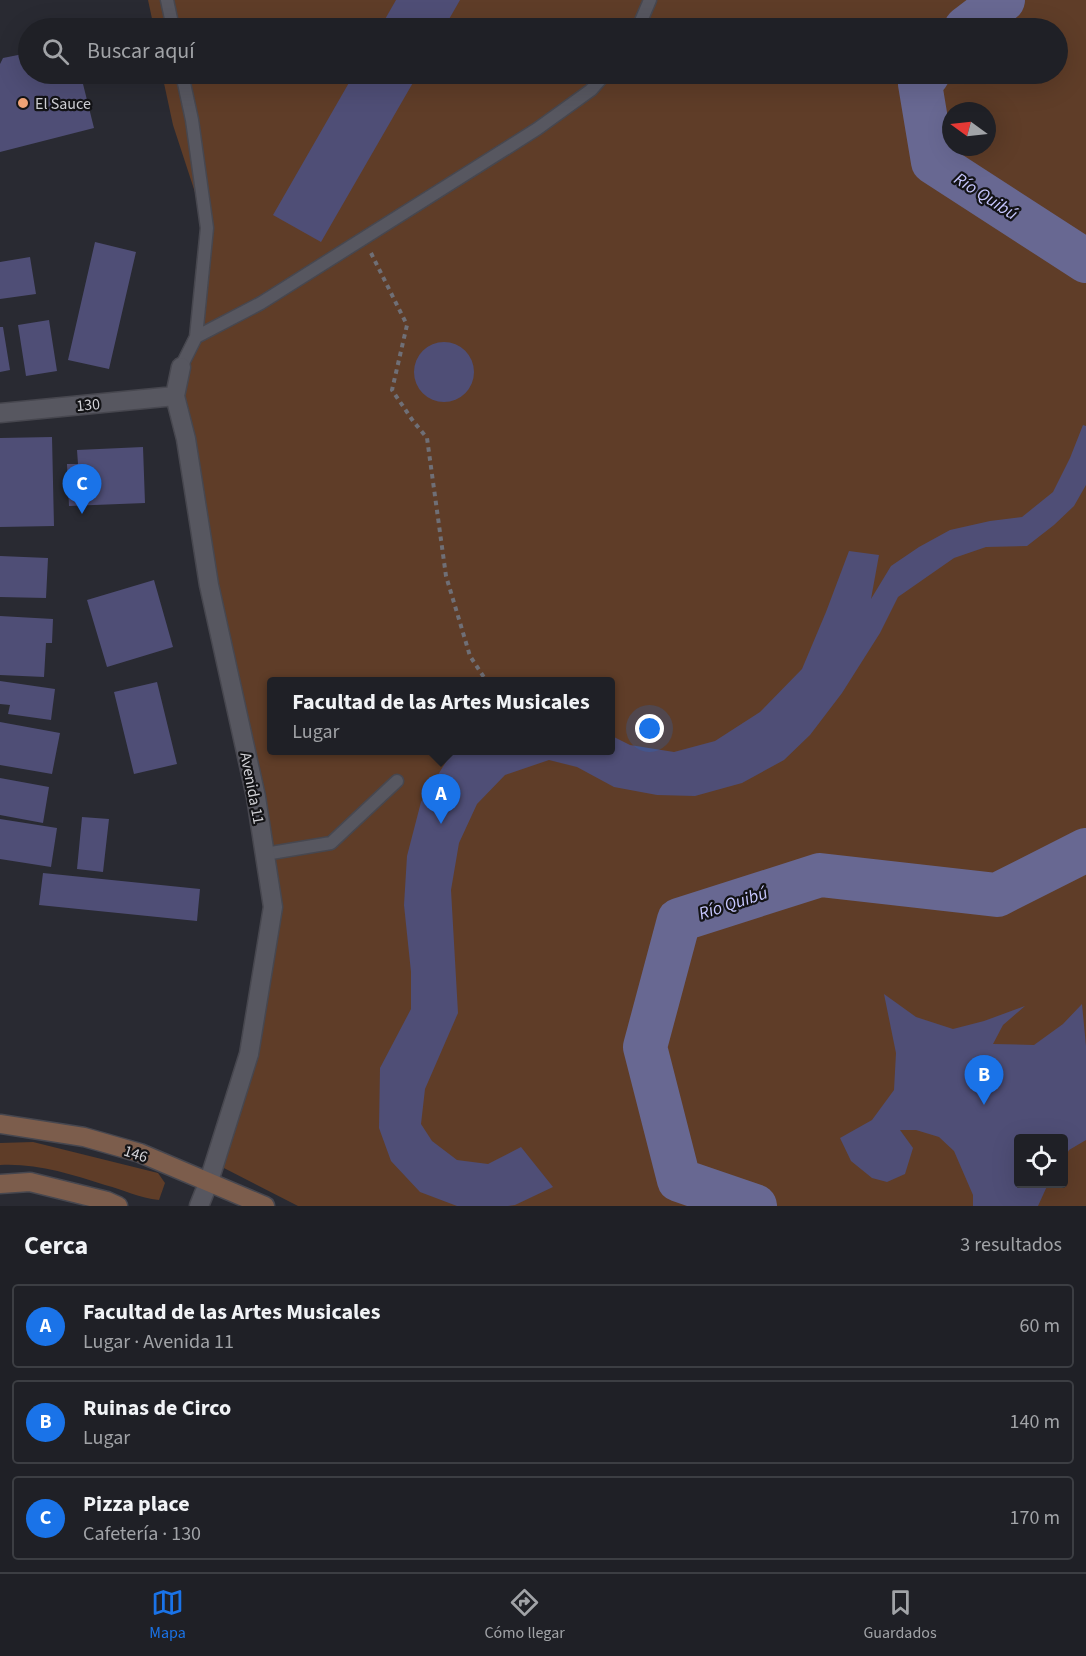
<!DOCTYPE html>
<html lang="es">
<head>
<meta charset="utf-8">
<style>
	body { margin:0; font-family:"Source Sans 3",sans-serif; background:#2c2d32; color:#f1f3f6 }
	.controls { position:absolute; right:18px; bottom:18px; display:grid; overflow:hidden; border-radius:6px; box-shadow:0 6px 24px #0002 }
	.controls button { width:54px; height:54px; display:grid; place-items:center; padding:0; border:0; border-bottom:2px solid #3c3e43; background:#1f2026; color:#f1f3f6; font:30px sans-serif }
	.compass { position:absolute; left:942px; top:102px; width:54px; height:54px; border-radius:50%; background:#1f2026; box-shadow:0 6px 24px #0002; rotate:285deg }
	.you { position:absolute; left:650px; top:729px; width:21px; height:21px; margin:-15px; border:4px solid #fff; border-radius:50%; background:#1a73e8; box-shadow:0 0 0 9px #1a73e833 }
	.badge { display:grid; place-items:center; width:39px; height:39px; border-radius:50%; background:#1a73e8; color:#fff; font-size:20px; font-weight:700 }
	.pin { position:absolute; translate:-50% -50px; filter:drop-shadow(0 2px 3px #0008) }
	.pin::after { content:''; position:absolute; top:32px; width:21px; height:18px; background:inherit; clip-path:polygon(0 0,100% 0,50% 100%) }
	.popup { position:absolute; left:267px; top:677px; width:348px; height:78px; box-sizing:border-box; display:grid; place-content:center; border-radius:6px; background:#1f2026; filter:drop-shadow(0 2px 4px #0005); font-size:20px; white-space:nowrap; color:#a1a3a7 }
	.popup b { font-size:22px; color:#f1f3f6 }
	.popup::after { content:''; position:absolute; left:50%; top:100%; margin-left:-12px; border:12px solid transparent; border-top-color:#1f2026 }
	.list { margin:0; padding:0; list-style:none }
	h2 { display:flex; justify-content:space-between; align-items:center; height:78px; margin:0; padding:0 24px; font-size:26px }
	h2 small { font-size:20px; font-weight:400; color:#a1a3a7 }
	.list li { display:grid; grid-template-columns:39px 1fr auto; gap:18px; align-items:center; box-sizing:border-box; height:84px; margin:0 12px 12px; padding:0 12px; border:2px solid #3c3e43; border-radius:6px }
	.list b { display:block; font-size:22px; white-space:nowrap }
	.list p { margin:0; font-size:20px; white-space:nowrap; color:#a1a3a7 }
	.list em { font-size:20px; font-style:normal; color:#a1a3a7 }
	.icon { flex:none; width:33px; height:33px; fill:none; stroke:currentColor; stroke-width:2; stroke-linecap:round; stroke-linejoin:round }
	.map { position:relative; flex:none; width:1086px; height:1206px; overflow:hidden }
	.search { position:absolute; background:#1f2026; box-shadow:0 6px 24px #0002; left:18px; right:18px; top:18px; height:66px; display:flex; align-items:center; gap:15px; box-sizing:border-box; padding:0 21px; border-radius:33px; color:#a1a3a7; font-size:22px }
	.sheet { height:366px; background:#1f2026 }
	nav { display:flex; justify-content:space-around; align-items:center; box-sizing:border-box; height:84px; border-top:2px solid #3c3e43; background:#1f2026; font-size:16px; color:#a1a3a7 }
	nav a { display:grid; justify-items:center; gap:3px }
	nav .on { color:#1a73e8 }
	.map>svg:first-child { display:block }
	.green { fill:#5f3d28; fill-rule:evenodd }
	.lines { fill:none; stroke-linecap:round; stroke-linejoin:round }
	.river { stroke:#686892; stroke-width:44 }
	.building { fill:#4f4e76 }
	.service-casing { stroke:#47474f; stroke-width:15 }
	.minor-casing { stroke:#47474f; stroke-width:21 }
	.tertiary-casing { stroke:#47474f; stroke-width:21 }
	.secondary-casing { stroke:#47474f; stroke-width:21 }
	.path { stroke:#6f6f76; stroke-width:4; stroke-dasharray:4.5 4.5; stroke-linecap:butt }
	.service { stroke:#575760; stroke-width:12 }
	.minor { stroke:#575760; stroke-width:18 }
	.tertiary { stroke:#575760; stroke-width:18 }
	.secondary { stroke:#7c5d4c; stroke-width:18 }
	.poi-dot { fill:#efa376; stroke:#131316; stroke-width:2 }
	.labels { text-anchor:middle; stroke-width:4.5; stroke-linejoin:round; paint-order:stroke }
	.poi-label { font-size:16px; fill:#d1d1d6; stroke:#131316; text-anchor:start }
	.street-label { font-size:16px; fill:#d1d1d6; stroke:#131316 }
	.water-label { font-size:18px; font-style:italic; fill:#c6c6fd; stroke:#131316 }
</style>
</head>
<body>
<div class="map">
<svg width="1086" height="1206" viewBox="0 0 1086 1206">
	<rect width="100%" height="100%" fill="#292a32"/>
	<path class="green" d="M148,0H1086V1206H298L220,1166L273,907L175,396L196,337L207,229L173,125L162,74H1058V28H154ZM951,111H987V147H951ZM272,682H610V750H272ZM1018,1138H1064V1184H1018Z
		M33,1142L158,1173L165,1183L159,1200C139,1198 125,1190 105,1185C71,1174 36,1163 0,1165V1143Z"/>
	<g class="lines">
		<path class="river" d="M966,28L1003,0
			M928,74L920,84L933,162L1086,261
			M755,1206L679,1180L645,1047L679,920L820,875L997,895L1086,850"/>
	</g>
	<path class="building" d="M396,0H460L444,28H380Z
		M28,53V74H91L92,78L82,80L94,128L0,152V64L3,58Z
		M354,74H418L321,242L273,215Z
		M95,242L136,252L109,369L68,360Z
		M30,257L36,294L0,299V262Z
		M49,320L57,371L26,376L18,325Z
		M0,327H3L10,370L0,372Z
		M414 372a30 30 0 1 1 60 0a30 30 0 1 1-60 0Z
		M1083,425L1086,426V485L1074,506L1054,525L1027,546L986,547L954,558L898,597L880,633L842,693L810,735L784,760L742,783L695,796L657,795L614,787L577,767L549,760L505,775L477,804L459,843L451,890L458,1013L425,1089L421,1124L432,1141L457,1160L488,1164L521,1147L553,1187L515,1205L508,1206H457L420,1192L391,1161L379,1128L380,1068L411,1009V972L404,905L407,856L421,802L449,757L456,750H610V735L630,745L674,752L715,741L760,712L802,669L826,612L849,551L879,555L871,599L891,566L919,547L950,530L990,521L1022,517L1053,492L1070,458Z
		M52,437L54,526L0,527V438Z
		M143,447L145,503L69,506L67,464H78L77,450Z
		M0,556L48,558L46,598L0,597Z
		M154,580L173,647L107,667L87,600Z
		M0,616L53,619L52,643H46L44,677L0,675Z
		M0,681L55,689L51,720L8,714L10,705L0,704Z
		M157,682L177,764L134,774L114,692Z
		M0,722L60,733L52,774L0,765Z
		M0,778L49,787L43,823L0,815Z
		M82,817L109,819L103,872L77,869Z
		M0,819L57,828L51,867L0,859Z
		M43,873L200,889L197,921L39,905Z
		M884,994L916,1017L953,1029L984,1021L1025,1006L1003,1025L993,1044L1034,1045L1063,1024L1082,1004L1086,1046V1140L1069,1150L1064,1159V1138H1018V1184H1048L1038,1206H973V1195L954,1151L939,1137L916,1130H900L913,1148L905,1174L887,1182L872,1178L851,1161L840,1138L872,1120L894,1090L896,1053Z"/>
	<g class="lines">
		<defs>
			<path id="service" d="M167,0L173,28
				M638,28L650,0
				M196,337L261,303L537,129L591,90L605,74
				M181,367L196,337L207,228L192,120L182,74
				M265,854L331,843L397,781"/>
			<path id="minor" d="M181,367L175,396L186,439L209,585L256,797L273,907L249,1054L209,1181
				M0,413L175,396"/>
			<path id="tertiary" d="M199,1206L209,1181"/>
			<path id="secondary" d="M0,1124L84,1137L140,1153L265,1206
				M0,1184L30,1182L107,1201L118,1206"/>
		</defs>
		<use href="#service" class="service-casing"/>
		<use href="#minor" class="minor-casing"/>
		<use href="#tertiary" class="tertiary-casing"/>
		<use href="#secondary" class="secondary-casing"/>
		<path class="path" d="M371,253L407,325L392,390L413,421L427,438L446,576L470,656L487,682"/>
		<use href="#service" class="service"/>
		<use href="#minor" class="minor"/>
		<use href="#tertiary" class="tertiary"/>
		<use href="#secondary" class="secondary"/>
	</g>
	<circle class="poi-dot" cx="23" cy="103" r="6"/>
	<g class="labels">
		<g class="poi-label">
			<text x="35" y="109">El Sauce</text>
		</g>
		<g class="street-label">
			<text transform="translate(88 404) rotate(-5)" y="6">130</text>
			<text transform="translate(253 788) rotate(79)" y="6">Avenida 11</text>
			<text transform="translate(136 1153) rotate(18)" y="6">146</text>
		</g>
		<g class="water-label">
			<text transform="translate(986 196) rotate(33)" y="6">Río Quibú</text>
			<text transform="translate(733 903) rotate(-18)" y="6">Río Quibú</text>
		</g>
	</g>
</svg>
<div class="controls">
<button><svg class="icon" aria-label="locate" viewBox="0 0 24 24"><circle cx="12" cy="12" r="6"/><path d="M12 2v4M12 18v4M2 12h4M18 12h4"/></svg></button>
</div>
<svg class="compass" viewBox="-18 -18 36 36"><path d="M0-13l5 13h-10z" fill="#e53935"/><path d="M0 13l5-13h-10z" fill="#a1a3a7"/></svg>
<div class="you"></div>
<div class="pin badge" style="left:441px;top:824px">A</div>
<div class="popup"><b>Facultad de las Artes Musicales</b>Lugar</div>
<div class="pin badge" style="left:984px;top:1105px">B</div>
<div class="pin badge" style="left:82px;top:514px">C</div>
<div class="search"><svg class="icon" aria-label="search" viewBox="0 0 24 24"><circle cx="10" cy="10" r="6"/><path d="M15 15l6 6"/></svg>Buscar aquí</div>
</div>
<section class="sheet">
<h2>Cerca<small>3 resultados</small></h2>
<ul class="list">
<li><span class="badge">A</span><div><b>Facultad de las Artes Musicales</b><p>Lugar · Avenida 11</p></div><em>60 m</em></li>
<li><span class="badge">B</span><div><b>Ruinas de Circo</b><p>Lugar</p></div><em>140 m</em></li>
<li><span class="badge">C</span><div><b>Pizza place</b><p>Cafetería · 130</p></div><em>170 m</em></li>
</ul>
</section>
<nav>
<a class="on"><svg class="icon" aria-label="map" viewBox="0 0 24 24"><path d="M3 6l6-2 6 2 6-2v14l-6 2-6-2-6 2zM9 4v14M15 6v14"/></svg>Mapa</a>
<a><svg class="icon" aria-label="directions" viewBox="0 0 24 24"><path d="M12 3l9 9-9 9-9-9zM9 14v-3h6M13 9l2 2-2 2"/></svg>Cómo llegar</a>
<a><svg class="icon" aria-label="saved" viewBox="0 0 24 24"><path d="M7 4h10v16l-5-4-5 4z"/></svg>Guardados</a>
</nav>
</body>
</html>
